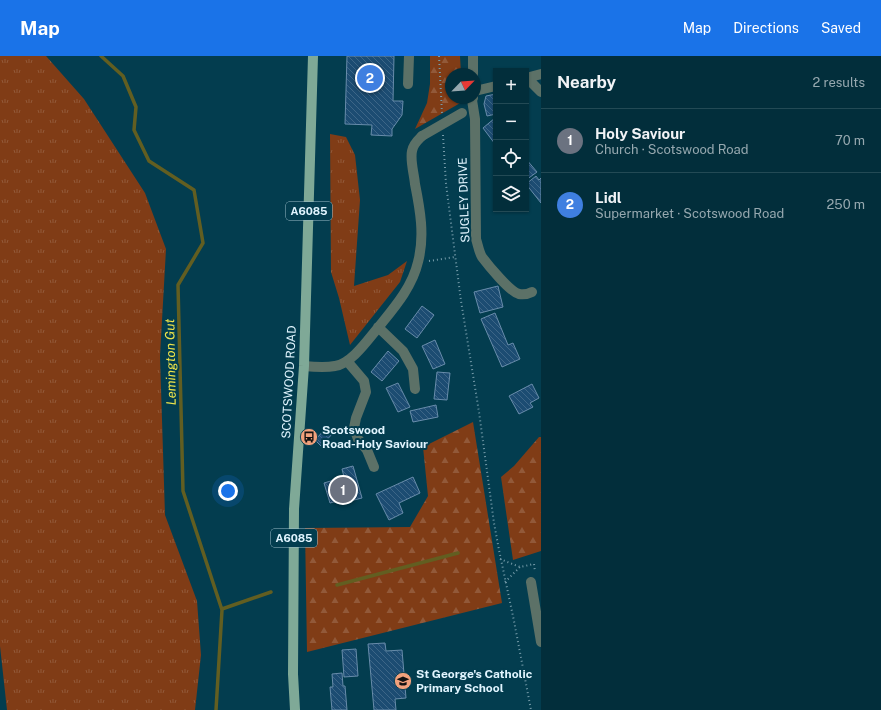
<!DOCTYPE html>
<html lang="en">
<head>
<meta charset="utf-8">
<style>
	body { margin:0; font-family:"Public Sans",sans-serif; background:#103a46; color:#f1f3f6 }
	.controls { position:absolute; right:12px; top:12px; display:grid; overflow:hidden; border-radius:0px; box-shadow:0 1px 3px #0004 }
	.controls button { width:36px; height:36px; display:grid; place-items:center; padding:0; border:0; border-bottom:1px solid #234a55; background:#022e3b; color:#f1f3f6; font:20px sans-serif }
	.compass { position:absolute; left:445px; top:12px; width:36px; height:36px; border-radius:50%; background:#022e3b; box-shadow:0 1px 3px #0004; rotate:65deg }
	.you { position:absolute; left:228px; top:435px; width:14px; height:14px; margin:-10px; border:3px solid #fff; border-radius:50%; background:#1a73e8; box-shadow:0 0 0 6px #1a73e833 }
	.badge { display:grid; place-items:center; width:26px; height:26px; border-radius:50%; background:#1a73e8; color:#fff; font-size:13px; font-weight:700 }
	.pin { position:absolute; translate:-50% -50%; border:2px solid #fff; box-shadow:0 1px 4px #0006 }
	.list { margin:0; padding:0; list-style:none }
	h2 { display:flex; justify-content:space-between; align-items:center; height:52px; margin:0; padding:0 16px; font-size:17px }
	h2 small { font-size:13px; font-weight:400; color:#96a8af }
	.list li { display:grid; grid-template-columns:26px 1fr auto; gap:12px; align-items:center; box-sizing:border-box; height:64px; padding:0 16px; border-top:1px solid #234a55 }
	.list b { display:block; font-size:15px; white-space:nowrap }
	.list p { margin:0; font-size:13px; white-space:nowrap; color:#96a8af }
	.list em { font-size:13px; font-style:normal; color:#96a8af }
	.icon { flex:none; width:22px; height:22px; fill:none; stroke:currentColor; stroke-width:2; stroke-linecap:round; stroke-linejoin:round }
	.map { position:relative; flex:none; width:541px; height:654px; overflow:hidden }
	header { display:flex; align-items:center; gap:24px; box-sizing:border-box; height:56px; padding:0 20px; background:#1a73e8; color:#fff }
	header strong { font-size:19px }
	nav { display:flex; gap:22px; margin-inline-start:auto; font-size:14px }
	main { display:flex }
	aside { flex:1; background:#022e3b }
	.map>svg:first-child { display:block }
	.grass { fill:url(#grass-tufts) }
	.forest { fill:url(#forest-firs) }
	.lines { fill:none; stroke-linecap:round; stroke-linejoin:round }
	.stream { stroke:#625e21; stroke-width:3.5 }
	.building { fill:url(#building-back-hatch); stroke:#688cab }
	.path { stroke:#769caa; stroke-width:2; stroke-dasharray:1 3; stroke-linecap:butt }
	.minor { stroke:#5c7167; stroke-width:10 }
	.major { stroke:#7fa997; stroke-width:10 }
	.minor-bridge { stroke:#5c7167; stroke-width:10 }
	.labels { text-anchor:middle; stroke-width:4; stroke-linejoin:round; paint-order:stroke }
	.shield { fill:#033d4f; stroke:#9ebeca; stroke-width:1 }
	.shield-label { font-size:11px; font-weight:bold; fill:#e1f5ff }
	.street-label { font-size:12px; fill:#e1f5ff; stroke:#033d4f }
	.poi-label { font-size:12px; font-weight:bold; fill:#e1f5ff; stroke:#033d4f; text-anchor:start }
	.water-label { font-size:13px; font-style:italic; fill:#ede44b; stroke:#033d4f }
</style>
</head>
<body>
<header>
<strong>Map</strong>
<nav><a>Map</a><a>Directions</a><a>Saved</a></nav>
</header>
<main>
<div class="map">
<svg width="541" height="654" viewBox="0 0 541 654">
	<defs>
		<pattern id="grass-tufts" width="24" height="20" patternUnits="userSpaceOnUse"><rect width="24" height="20" fill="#803c16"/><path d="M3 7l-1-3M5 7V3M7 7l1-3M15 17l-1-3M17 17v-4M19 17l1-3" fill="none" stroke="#925939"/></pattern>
		<pattern id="forest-firs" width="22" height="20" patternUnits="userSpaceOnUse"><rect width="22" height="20" fill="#803c16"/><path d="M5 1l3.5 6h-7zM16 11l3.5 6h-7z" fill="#925939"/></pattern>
		<pattern id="building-back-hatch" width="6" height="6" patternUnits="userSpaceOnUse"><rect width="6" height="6" fill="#1c4c72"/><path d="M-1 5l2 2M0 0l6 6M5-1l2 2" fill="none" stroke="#3d6687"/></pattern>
	</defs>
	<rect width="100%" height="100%" fill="#033d4f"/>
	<path class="grass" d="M0,0H46L84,43L145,137L166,193L160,300L165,459L197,545L201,599L195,654H7L0,590Z
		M330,78L346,81L355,99L360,144L354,230L388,219L407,205L400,226L350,289L339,242L331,216Z"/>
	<path class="forest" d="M430,0H460L461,18H451V42H462V46L415,73L427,47L430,28Z
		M473,366L502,547L307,596L305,472L410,471L428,440L423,391Z
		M539,381H541V495L513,504L501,421L514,410Z"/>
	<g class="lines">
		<path class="stream" d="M101,0L123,20L136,51L134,74L149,105L194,134L203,187L178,229L183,435L222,554L216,654
			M337,529L458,497
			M222,553L271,536"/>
	</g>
	<path class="building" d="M347,0H394L393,45H403L402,59L392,73V80L371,79L372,69L345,68Z
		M496,38V58L487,60L484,48L486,40Z
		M495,62L496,63L495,88L483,72Z
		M526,103L537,116L526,124Z
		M536,120L539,124L541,122V147L526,128Z
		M498,230L503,251L480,257L474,236Z
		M422,250L434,259L417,282L405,273Z
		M495,257L508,289L513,287L520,303L502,311L481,263Z
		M435,284L445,308L433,313L422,290Z
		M388,295L399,305L382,325L371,316Z
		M437,316L450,317L447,344L434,343Z
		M398,327L410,351L398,356L386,332Z
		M532,328L539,342L530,347L533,351L519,358L509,340Z
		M436,349L438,361L413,366L410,355Z
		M328,370L335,375L321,390L315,384Z
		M353,410L362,442L354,444L352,441L330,447L324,427L344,421L342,413Z
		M413,421L420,437L399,447L403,457L389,464L376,438Z
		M385,587L386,595L402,594L406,642L395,643L396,654H374L368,588Z
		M356,593L358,620L344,621L342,594Z
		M342,617L343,630H345L347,654H332L330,631H333L332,618Z"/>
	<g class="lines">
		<path class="path" d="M439,0L442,57
			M443,79L446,128L461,245L479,356L494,467L499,494L514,565L531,654
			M429,205L455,201
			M500,503L520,511L534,508L535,516
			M505,526L520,511"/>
		<path class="minor" d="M473,0V18
			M526,22L541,18
			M527,22L541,36
			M408,28L409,0
			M475,35L496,30
			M473,42L472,44L475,63L476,183C478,189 479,196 482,201C488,209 510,236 519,238C524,239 528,238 532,236
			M378,271L403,295L413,313L415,333
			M347,305L364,325L366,336L356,362L354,372L358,383L367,394L374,411
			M304,310C314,311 325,312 335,310C351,308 367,285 377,273C393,253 412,232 418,206C425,180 420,153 415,128C414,117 410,105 412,95C413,88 418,84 422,80
			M531,526L541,586"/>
		<path class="major" d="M295,654L293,618L294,453L304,310L313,0"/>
		<path class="minor-bridge" d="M422,80L462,57"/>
	</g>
	<defs>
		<symbol id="bus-disc" viewBox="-11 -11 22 22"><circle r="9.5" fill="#f1a17c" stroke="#033d4f"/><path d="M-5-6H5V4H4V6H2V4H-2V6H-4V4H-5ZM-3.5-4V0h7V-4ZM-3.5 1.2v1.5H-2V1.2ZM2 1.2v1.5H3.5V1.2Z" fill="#111"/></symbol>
		<symbol id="school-disc" viewBox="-11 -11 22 22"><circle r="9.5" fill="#f1a17c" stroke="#033d4f"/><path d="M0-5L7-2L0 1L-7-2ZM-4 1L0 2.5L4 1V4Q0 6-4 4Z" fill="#111"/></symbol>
	</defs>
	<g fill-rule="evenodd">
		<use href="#bus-disc" x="299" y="371" width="20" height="20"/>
		<use href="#school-disc" x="393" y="615" width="20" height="20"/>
	</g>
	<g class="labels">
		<g class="shield">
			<rect x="286" y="146" width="46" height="18" rx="3"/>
			<rect x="271" y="473" width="46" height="18" rx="3"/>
		</g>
		<g class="shield-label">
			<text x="309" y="159">A6085</text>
			<text x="294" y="486">A6085</text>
		</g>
		<g class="street-label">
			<text transform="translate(464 144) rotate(-92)" y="4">SUGLEY DRIVE</text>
			<text transform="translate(289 326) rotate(-87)" y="4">SCOTSWOOD ROAD</text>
		</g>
		<g class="poi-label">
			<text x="322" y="378">Scotswood<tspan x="322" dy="14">Road-Holy Saviour</tspan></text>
			<text x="416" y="622">St George's Catholic<tspan x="416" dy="14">Primary School</tspan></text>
		</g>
		<g class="water-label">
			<text transform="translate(170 306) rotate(-91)" y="5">Lemington Gut</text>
		</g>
	</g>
</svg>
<div class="controls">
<button>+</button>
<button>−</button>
<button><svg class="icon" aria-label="locate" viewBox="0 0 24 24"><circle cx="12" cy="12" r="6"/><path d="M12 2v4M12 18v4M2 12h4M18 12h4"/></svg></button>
<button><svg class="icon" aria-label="layers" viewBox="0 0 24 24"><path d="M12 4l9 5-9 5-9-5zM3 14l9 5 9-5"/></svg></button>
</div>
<svg class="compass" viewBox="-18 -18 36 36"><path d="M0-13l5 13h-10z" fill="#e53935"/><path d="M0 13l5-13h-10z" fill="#96a8af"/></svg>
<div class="you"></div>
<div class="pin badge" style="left:343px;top:434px;background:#6b7280">1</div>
<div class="pin badge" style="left:370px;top:22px;background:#3f7fe0">2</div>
</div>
<aside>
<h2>Nearby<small>2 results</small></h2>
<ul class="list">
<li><span class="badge" style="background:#6b7280">1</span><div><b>Holy Saviour</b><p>Church · Scotswood Road</p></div><em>70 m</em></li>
<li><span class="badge" style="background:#3f7fe0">2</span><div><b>Lidl</b><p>Supermarket · Scotswood Road</p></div><em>250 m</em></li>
</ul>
</aside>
</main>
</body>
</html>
